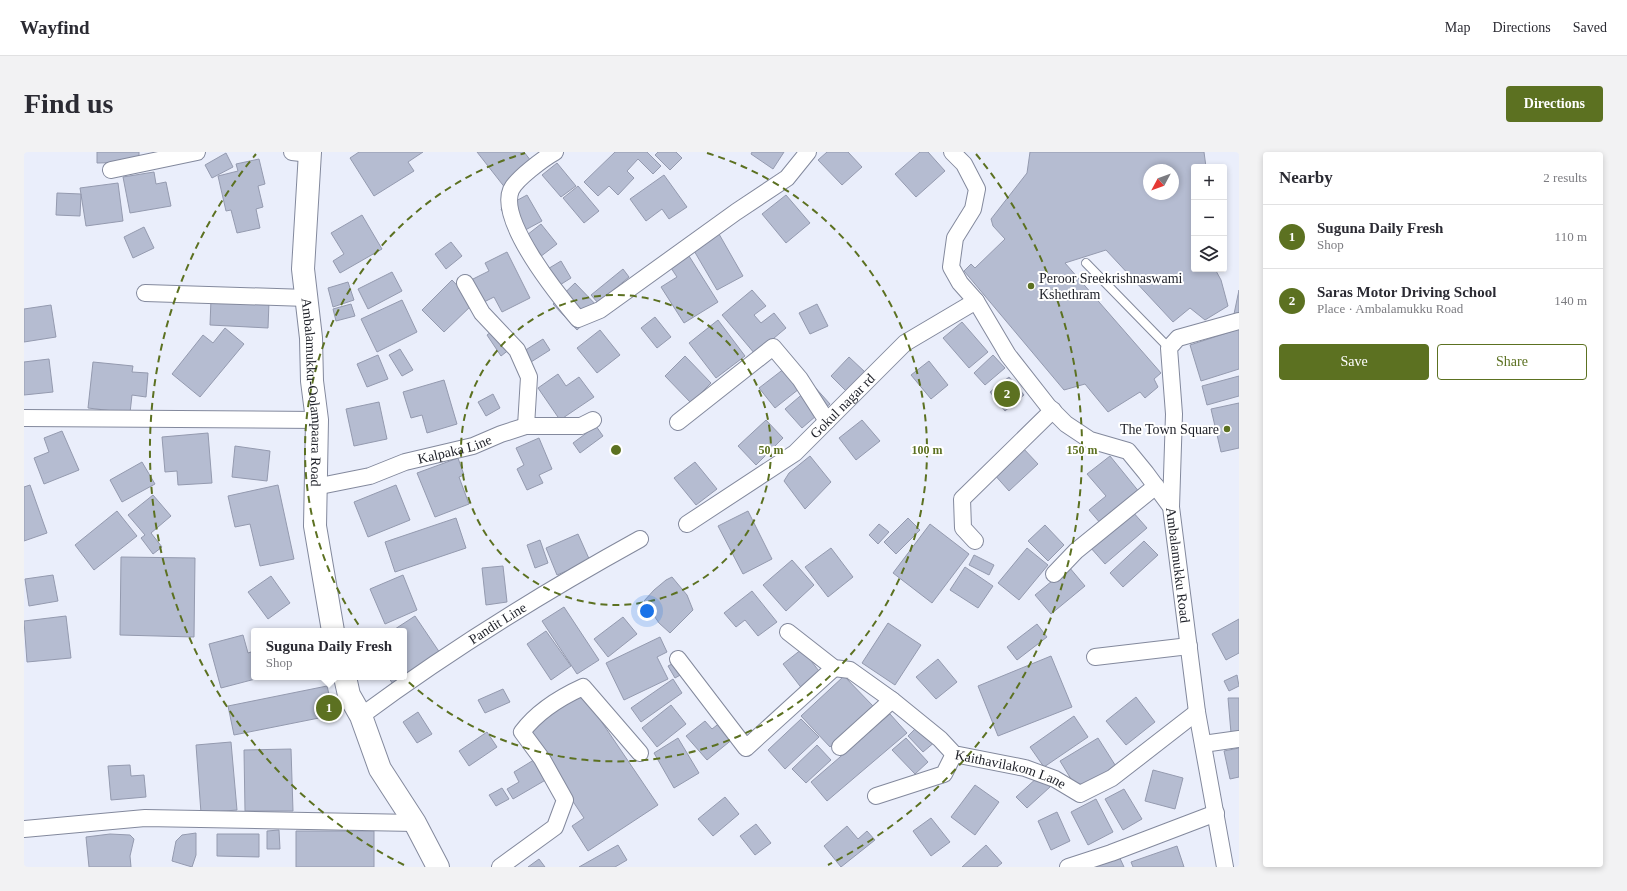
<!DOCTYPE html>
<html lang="en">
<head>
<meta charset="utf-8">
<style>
	body { margin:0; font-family:"Times New Roman",serif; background:#f2f2f3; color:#2b2b33 }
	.controls { position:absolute; right:12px; top:12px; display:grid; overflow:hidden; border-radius:4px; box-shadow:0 2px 6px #0003 }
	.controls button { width:36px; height:36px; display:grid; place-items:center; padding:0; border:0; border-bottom:1px solid #e1e1e2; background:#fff; color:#2b2b33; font:20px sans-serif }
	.compass { position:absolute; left:1119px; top:12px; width:36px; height:36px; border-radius:50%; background:#fff; box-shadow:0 2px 6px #0003; rotate:229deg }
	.you { position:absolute; left:623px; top:459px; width:14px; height:14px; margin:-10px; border:3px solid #fff; border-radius:50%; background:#1a73e8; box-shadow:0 0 0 6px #1a73e833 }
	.badge { display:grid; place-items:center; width:26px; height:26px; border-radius:50%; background:#5c7121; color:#fff; font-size:13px; font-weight:700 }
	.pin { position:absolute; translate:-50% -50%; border:2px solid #fff; box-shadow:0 1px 4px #0006 }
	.popup { position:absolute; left:227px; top:476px; width:156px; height:52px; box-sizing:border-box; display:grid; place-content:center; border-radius:4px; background:#fff; filter:drop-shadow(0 1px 3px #0005); font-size:13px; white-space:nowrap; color:#7c7c81 }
	.popup b { font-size:15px; color:#2b2b33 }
	.popup::after { content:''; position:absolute; left:50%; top:100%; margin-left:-8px; border:8px solid transparent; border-top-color:#fff }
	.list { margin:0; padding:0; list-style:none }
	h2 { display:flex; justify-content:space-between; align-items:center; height:52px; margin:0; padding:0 16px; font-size:17px }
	h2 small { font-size:13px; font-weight:400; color:#7c7c81 }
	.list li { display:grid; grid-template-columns:26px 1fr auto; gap:12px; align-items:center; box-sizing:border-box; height:64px; padding:0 16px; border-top:1px solid #e1e1e2 }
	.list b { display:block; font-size:15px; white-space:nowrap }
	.list p { margin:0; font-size:13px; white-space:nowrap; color:#7c7c81 }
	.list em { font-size:13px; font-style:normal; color:#7c7c81 }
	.actions { display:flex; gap:8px; padding:12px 16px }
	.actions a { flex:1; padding:9px 0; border:1px solid #5c7121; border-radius:4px; text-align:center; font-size:14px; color:#5c7121 }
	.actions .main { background:#5c7121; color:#fff }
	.icon { flex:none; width:22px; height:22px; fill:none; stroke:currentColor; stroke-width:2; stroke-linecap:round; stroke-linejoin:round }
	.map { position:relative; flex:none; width:1215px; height:715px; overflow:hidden; border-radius:4px }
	header { display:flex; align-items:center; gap:24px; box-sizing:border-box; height:56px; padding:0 20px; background:#fff; border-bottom:1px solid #e1e1e2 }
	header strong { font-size:19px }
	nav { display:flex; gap:22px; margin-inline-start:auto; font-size:14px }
	.intro { display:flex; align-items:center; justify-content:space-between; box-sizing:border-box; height:96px; padding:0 24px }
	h1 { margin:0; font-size:28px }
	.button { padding:10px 18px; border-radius:4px; background:#5c7121; color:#fff; font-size:14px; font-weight:700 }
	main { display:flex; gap:24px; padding:0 24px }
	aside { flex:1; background:#fff; border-radius:4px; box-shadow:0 2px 6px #0003 }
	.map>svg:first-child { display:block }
	.building { fill:#b5bcd1; stroke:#949aaf; fill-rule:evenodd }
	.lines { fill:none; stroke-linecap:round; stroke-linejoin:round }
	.lane-casing { stroke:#83899d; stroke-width:10 }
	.street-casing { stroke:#83899d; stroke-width:18 }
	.secondary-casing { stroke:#83899d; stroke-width:24 }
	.lane { stroke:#fff; stroke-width:8 }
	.street { stroke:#fff; stroke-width:16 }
	.secondary { stroke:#fff; stroke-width:22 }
	.ring { fill:none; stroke:#5c7121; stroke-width:2; stroke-dasharray:7 5 }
	.poi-dot { fill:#5c7121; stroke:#fff; stroke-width:1.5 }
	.labels { text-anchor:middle; stroke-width:4; stroke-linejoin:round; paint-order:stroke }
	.poi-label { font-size:14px; fill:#1e2028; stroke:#fff; text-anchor:start }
	.street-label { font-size:14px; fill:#1e2028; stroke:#fff }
	.centre { fill:#5c7121; stroke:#fff; stroke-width:2 }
	.ring-label { font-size:12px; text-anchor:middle; font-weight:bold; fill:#5c7121; stroke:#fff; stroke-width:4; stroke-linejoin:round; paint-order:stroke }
</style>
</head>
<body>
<header>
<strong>Wayfind</strong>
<nav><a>Map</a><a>Directions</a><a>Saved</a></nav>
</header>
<div class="intro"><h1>Find us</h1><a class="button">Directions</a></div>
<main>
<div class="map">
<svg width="1215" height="715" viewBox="0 0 1215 715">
	<rect width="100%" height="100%" fill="#eaeefb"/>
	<path class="building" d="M73,0H115V10L73,11Z
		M335,0H399L384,10L390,19L350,44L326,6Z
		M453,0H500L511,14L482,37Z
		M591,0H623L637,14L629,22L614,7L603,19L610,26L594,43L585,34L574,44L560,30Z
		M634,0H652L658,6L646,18L631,3Z
		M728,0H760L749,17L727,2Z
		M803,0H824L838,15L818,33L794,8Z
		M896,0H904L921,19L892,45L871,22Z
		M1180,0L1182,15H1170V61L1168,64L1170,68V117H1191L1197,128L1204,154L1181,168L1166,156L1149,170L1082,98L1041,111L1137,221L1130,227L1134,235L1121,246L1116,240L1084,260L1061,232L1040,238L940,119L947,112L951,116L981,87L969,74L967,67L1003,21L1006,0ZM1125,18H1149V42H1125Z
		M202,1L209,15L188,26L181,13Z
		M235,7L241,32L234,34L239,55L232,57L236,76L213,81L207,58L202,59L194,24L214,19L212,12Z
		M533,11L552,34L537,45L518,23Z
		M130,20L132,32L142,30L147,54L106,61L99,25Z
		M640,23L663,55L645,67L638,57L622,69L606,47Z
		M94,31L99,69L62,74L56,36Z
		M554,34L575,59L560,71L539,46Z
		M33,41L57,42L56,64L32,63Z
		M503,43L518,69L492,83L477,57Z
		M762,43L786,71L762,91L738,62Z
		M338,63L358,97L316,121L309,109L320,102L307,81Z
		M517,72L533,92L516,105L494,90Z
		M120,75L130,96L109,106L100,85Z
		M695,82L719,124L693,138L669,97Z
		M427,90L438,104L422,117L411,102Z
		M483,100L506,146L478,160L470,145L458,151L447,128L465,119L461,111Z
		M665,104L694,150L660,171L637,135L653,125L647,116Z
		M537,109L547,126L523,141L512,124Z
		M599,117L605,125L574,151L567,143Z
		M368,120L378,139L344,157L334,137Z
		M428,128L450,151L420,180L398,158Z
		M324,130L330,148L309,155L304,136Z
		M551,131L576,157L553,178L529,152Z
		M728,138L742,154L730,163L737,171L750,161L762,176L731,202L698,163Z
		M1215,138V163L1210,162Z
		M187,147L245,150L244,176L186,173Z
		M378,148L393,180L353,200L337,167Z
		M327,152L331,164L312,169L309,157Z
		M793,152L804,174L786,182L775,161Z
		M27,153L32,185L0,190V157Z
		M631,165L647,185L633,196L617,176Z
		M694,168L721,204L692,226L665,191Z
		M938,170L964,200L945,216L919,186Z
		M201,176L220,192L176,245L148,222L179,183L189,191Z
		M471,177L486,197L477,204L463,183Z
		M1215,177V217L1177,229L1166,193Z
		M576,178L596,203L573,221L553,196Z
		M519,187L526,198L507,210L500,199Z
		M376,197L389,218L378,224L365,203Z
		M354,203L364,227L343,235L333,212Z
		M969,203L981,216L961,233L950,221Z
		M661,204L687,231L667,251L641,224Z
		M825,205L841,220L822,239L807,224Z
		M25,207L29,240L0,243V210Z
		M905,209L924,233L907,247L887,223Z
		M69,210L109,214L108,220L124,221L122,245L108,243L106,261L64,256Z
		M765,213L780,233L751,256L735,236Z
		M534,222L542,234L555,225L570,245L536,268L514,236Z
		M1215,224V244L1183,253L1178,234Z
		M985,225L1000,243L981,259L966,240Z
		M420,228L433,272L403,281L398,263L387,266L379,240Z
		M789,233L806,252L778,276L761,257Z
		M469,242L476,256L462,264L454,250Z
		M355,250L363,287L330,294L322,257Z
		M1215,251V296L1197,300L1187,257Z
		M742,268L759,286L732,313L714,294Z
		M838,268L856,289L832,308L815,286Z
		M572,274L579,284L556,301L549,291Z
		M38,279L55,318L20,332L10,306L25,300L20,286Z
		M184,281L188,331L154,333L153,319L141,320L138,285Z
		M515,286L528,317L515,323L519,331L503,338L493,317L500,313L492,296Z
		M211,294L246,299L243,329L208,325Z
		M998,295L1014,312L985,339L969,321Z
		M786,304L807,330L781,357L760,329L765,321Z
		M1086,304L1116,341L1077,372L1065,358L1082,344L1063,322Z
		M434,306L440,323L435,325L445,352L411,365L393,321Z
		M118,310L131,332L98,350L86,328Z
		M671,310L693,337L672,353L650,326Z
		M6,333L23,381L0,389V335Z
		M254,333L270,407L236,414L226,372L211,375L204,344Z
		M372,333L386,368L344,385L330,350Z
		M129,343L147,364L127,381L138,395L129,402L117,386L121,383L104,363Z
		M93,359L113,384L70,418L51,393Z
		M724,359L748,407L719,422L694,374Z
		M1108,359L1123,376L1081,412L1066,395Z
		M432,366L442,396L371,420L361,390Z
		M884,366L896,378L872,402L860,390Z
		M855,372L865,380L854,392L845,383Z
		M906,372L945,402L908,451L869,421Z
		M1021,373L1040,393L1024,409L1004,389Z
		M554,382L566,409L533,423L522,396Z
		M516,388L524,411L511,416L503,393Z
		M1120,389L1134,403L1099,435L1086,421Z
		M807,396L829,425L804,445L781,415Z
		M1003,396L1024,413L995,448L974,431Z
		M950,403L970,413L965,423L945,413Z
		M97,405L171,406L170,485L96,483Z
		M768,408L790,433L762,459L739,433Z
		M479,414L483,450L462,453L458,416Z
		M941,415L969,434L954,456L926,438Z
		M1045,415L1061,434L1027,462L1011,443Z
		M29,423L34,449L5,454L1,427Z
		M379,423L393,458L361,472L346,437Z
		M247,424L266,451L244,467L224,440Z
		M648,425L663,443L669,458L646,481L635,471L620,449L630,438L642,428Z
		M728,439L753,470L734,484L721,468L712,475L700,461Z
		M540,455L575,508L553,522L518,469Z
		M42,464L47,506L3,510L0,469Z
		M391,464L416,501L369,532L364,525H380V479H368Z
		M599,465L613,482L584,505L570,487Z
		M1215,467V501L1202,508L1188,482Z
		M864,471L897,493L871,533L838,511Z
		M1013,472L1023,485L993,508L983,495Z
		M522,479L547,514L527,528L503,492Z
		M219,483L224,501L230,499V525H239L197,536L185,492Z
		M636,485L643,500L633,505L644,527L600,548L582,511Z
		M778,497L798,523L779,538L759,512Z
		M1027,504L1048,555L974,584L954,534Z
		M914,507L933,530L912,547L892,525Z
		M652,510L658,522L651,526L644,514Z
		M1213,523L1215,534L1205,539L1200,529Z
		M820,524L849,554L806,595L777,564Z
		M649,527L658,541L617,570L607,556Z
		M303,534L310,563L210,583L204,554Z
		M479,537L486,550L461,561L454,548Z
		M558,541L634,653L564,699L548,674L560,666L502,579Z
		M1112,545L1131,570L1102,593L1082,569Z
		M1204,546H1215V580L1207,581Z
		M647,553L662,572L633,595L618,576Z
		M394,560L408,582L393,591L379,570Z
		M866,562L883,581L803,649L787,630Z
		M1050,564L1064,585L1020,615L1006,595Z
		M777,567L795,585L761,617L744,598Z
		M681,569L688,577L697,570L710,586L683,608L662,584Z
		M896,572L912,589L899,600L884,584Z
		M463,580L473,595L445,614L435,599Z
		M654,586L675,621L650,636L630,601Z
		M882,586L904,610L891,622L868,598Z
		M1074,586L1093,616L1055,640L1036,609Z
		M207,590L213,658L177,661L172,593Z
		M793,593L807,608L782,631L768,617Z
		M1215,596V625L1206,627L1200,599Z
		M267,597L269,659H221L220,598Z
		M513,606L525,626L489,647L483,637L495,630L490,620Z
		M106,613L107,624L120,623L122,645L87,648L84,614Z
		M1129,618L1159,626L1151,657L1121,649Z
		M1015,624L1026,635L1003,656L992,645Z
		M951,633L975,650L951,683L927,665Z
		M478,636L485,647L472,654L465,643Z
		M1100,637L1118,667L1099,678L1081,647Z
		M701,645L715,662L689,684L674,667Z
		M1072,647L1089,680L1064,693L1047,660Z
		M1033,660L1046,689L1027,698L1014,669Z
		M907,666L926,690L907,704L889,679Z
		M732,672L747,691L731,703L716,684Z
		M823,674L834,687L843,679L851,688L817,715L800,694Z
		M255,678L256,697H243V679Z
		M272,679H350V715H272Z
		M172,681V703L168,715L148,709L152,689L158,683Z
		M86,682L106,683L110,687L106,704L107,715H65L62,685Z
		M193,682H235V705L193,704Z
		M594,693L603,708L591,715H555Z
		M962,693L978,711L973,715H938Z
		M1153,694L1160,715H1109L1107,710Z
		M1093,700L1100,715H1062Z
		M515,707L521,715H504Z"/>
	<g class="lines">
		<defs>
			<path id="lane" d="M1062,111L1145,196"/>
			<g id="street">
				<path d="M268,0L286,2"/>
				<path d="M531,0C520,6 492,27 487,38C474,69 534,143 554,167L576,158L712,60L763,26L784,0"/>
				<path id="s1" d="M928,0L940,12L953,37L949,57L931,86L927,115L936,131L952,149L984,203L1024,254L1042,272L1066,288L1104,299L1122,321L1147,355L1173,560L1201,715"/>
				<path d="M87,18L173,0"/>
				<path d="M441,131L458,161L493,198L505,225L502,274"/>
				<path d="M121,141L283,146"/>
				<path d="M0,266L293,268"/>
				<path d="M654,270L749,195L776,227L803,269"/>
				<path id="s2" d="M291,335L346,324L381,310L449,294L477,282L502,274H557L569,268"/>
				<path d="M1147,355L1150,262L1145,196L1154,186L1215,169"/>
				<path id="s3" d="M663,372L771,301L881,191L952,149"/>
				<path d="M951,389L939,376L938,347L1029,258"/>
				<path d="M1030,422L1052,399L1132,334"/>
				<path id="s4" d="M764,480L810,516L826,518L868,548L916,587L930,602L1001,616L1031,627L1056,642L1088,626L1173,560"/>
				<path d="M1071,505L1165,494"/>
				<path d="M654,507L722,596L810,516"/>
				<path id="s5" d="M337,564C426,498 520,440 616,387"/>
				<path d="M1179,592L1215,587"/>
				<path d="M816,595L868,548"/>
				<path d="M852,644L920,622L930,602"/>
				<path d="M0,677L121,666L391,671"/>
				<path d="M476,715L531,675L541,648L518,607L498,580C513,560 537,545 559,535L616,601"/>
				<path d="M1044,715L1087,701L1192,661"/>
			</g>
			<g id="secondary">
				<path id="s6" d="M286,0L279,117L287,186L288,229L293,268L291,374L309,479"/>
				<path d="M321,525L325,543L337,564L356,617L391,671L414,715"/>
			</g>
		</defs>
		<use href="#lane" class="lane-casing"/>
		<use href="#street" class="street-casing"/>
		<use href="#secondary" class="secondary-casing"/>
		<use href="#lane" class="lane"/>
		<use href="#street" class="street"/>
		<use href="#secondary" class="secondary"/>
	</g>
	<g class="ring">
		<circle cx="592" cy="298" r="155"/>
		<path d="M683 1A311 311 0 1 1 501 1"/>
		<path d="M380 713A466 466 0 0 1 232 2M952 2A466 466 0 0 1 804 713"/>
	</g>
	<g class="poi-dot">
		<circle cx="1007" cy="134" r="4"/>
		<circle cx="1203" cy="277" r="4"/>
	</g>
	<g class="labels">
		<g class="poi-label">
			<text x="1015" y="131">Peroor Sreekrishnaswami<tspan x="1015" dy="16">Kshethram</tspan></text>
			<text x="1195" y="282" text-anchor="end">The Town Square</text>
		</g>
		<g class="street-label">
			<text dy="5" stroke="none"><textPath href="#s6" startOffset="241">Ambalamukku-Oolampaara Road</textPath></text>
			<text dy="5" stroke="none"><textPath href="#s3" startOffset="196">Gokul nagar rd</textPath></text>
			<text dy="5" stroke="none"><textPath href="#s2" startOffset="145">Kalpaka Line</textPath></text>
			<text dy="5" stroke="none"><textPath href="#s1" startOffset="522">Ambalamukku Road</textPath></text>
			<text dy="5" stroke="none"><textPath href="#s5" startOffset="165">Pandit Line</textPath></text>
			<text dy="5" stroke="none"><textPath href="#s4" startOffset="267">Kaithavilakom Lane</textPath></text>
		</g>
	</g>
	<circle cx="592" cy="298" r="6" class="centre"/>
	<g class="ring-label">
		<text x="747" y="302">50 m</text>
		<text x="903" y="302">100 m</text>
		<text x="1058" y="302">150 m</text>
	</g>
</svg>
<div class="controls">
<button>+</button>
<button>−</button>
<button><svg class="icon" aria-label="layers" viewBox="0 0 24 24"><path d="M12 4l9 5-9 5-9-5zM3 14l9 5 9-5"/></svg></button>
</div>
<svg class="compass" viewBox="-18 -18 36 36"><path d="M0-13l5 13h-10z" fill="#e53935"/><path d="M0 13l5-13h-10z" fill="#7c7c81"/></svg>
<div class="you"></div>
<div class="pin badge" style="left:305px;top:556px">1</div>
<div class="popup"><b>Suguna Daily Fresh</b>Shop</div>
<div class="pin badge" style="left:983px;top:242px">2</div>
</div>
<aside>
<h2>Nearby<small>2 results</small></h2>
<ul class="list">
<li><span class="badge">1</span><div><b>Suguna Daily Fresh</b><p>Shop</p></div><em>110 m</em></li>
<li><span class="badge">2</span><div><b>Saras Motor Driving School</b><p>Place · Ambalamukku Road</p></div><em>140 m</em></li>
</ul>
<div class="actions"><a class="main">Save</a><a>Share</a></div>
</aside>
</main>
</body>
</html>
